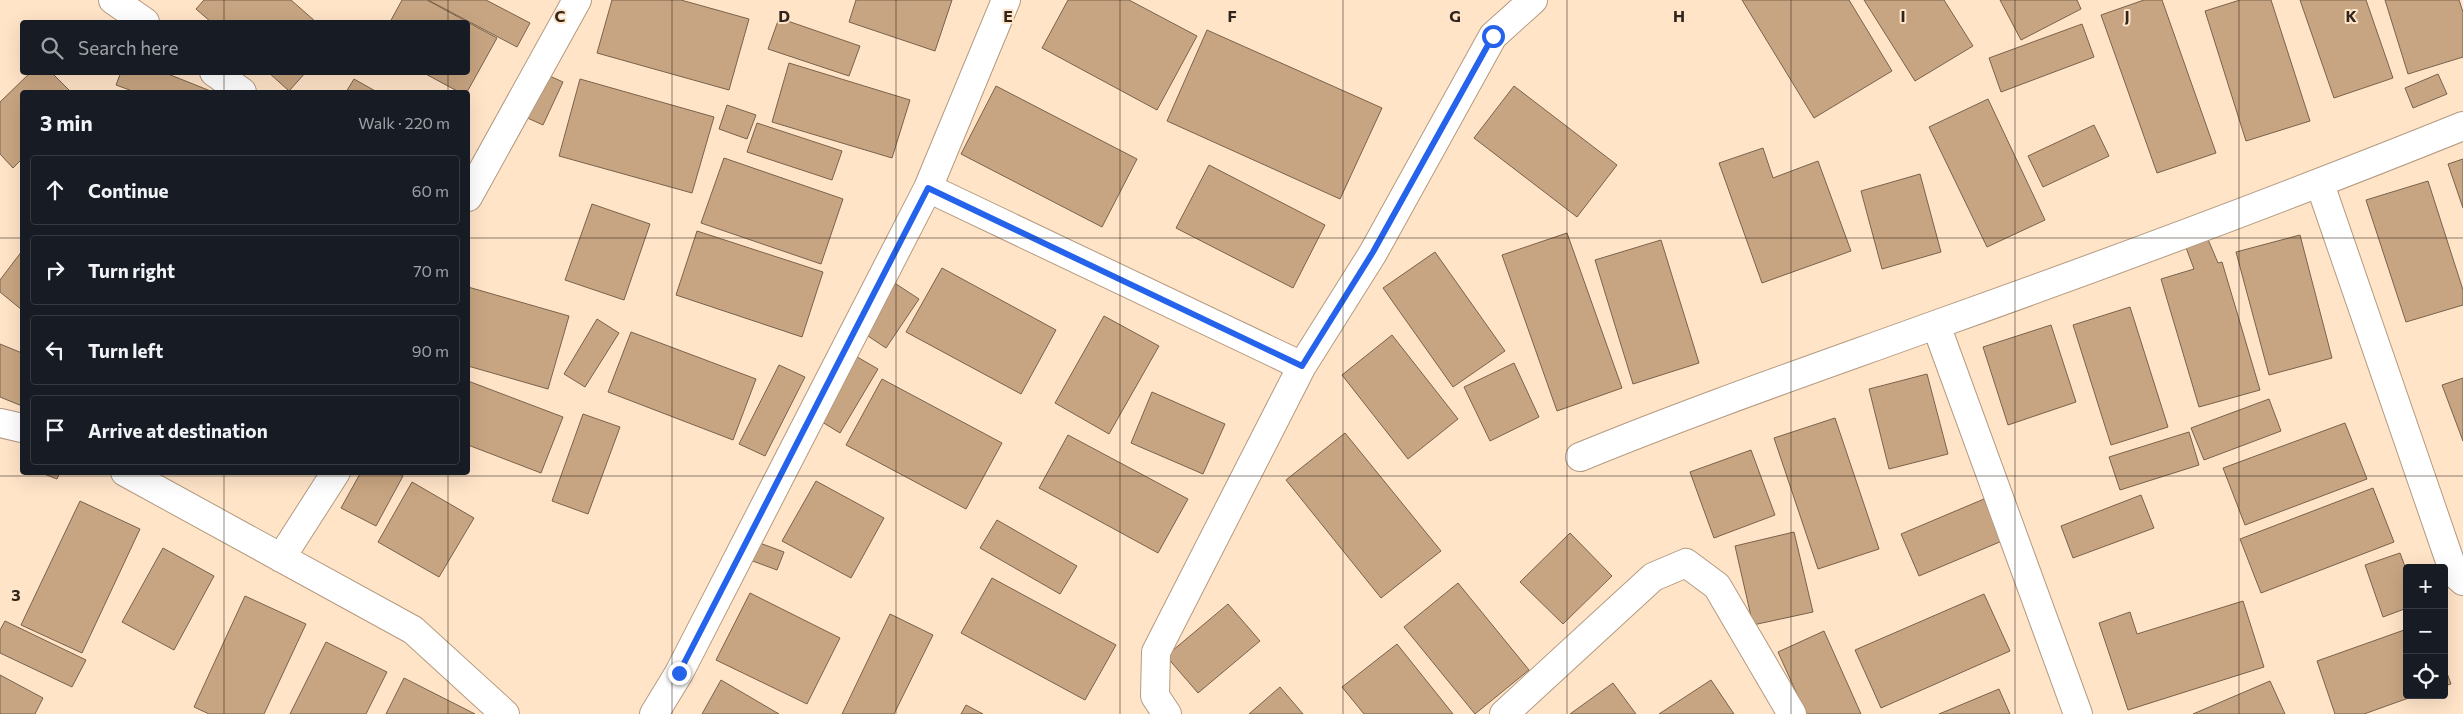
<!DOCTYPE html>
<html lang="en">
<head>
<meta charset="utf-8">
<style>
	body { margin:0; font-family:Commissioner,sans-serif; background:#242831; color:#f1f3f6 }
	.controls { position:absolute; right:15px; bottom:15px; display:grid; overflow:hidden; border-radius:5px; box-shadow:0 5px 20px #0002 }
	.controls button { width:45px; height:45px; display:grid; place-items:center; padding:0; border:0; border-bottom:1px solid #363941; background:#171b24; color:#f1f3f6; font:25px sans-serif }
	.stop { position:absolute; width:15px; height:15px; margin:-11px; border:4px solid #2563eb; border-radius:50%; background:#fff }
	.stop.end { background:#2563eb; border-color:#fff; box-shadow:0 1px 5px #0008 }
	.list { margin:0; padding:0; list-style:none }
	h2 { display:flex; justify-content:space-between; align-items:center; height:65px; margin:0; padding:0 20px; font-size:21px }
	h2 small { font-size:16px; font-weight:400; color:#9ea1a6 }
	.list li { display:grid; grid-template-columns:32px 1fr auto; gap:15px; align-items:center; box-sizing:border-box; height:70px; margin:0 10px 10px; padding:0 10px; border:1px solid #363941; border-radius:5px }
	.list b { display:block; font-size:19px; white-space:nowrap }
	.list em { font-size:16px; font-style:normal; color:#9ea1a6 }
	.icon { flex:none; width:28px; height:28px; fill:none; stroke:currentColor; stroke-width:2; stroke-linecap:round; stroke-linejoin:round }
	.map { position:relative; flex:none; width:2463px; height:714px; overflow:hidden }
	.search { position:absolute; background:#171b24; box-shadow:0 5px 20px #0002; left:20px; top:20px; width:450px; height:55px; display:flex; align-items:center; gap:12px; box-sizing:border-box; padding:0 18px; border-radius:5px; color:#9ea1a6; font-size:19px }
	.panel { position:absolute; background:#171b24; box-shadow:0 5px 20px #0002; left:20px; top:90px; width:450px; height:385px; border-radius:5px }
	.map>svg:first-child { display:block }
	.building { fill:#c8a582; stroke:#7a624a }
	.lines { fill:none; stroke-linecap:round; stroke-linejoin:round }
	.minor-casing { stroke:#b39a80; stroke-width:30 }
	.minor { stroke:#fff; stroke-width:28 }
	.route { stroke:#2563eb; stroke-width:6 }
	.grid { fill:none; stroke:#30251b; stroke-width:1; stroke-opacity:0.55 }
	.grid-label { font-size:16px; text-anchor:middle; font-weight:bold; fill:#30251b; stroke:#ffe4c8; stroke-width:4; stroke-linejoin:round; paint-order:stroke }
</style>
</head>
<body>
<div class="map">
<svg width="2463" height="714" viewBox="0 0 2463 714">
	<rect width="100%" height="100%" fill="#ffe4c8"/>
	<path class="building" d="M204,0H291L316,22H211L196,9Z
		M402,0H427L497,38L467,92H459L422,72H468V22H390Z
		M428,0H486L530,23L517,47Z
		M612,0H681L749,19L729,90L597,53Z
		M856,0H952L935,51L849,22Z
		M1068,0H1129L1197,36L1157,110L1042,48Z
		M1742,0H1849L1892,71L1814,118Z
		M1864,0H1944L1973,46L1915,81Z
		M2000,0H2077L2081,9L2021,40Z
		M2144,0H2162L2216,153L2157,173L2101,15Z
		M2240,0H2271L2310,121L2246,141L2205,11Z
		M2300,0H2366L2393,78L2334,98Z
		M2385,0H2459L2463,12V57L2408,74Z
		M779,18L860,46L849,76L768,49Z
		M2082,24L2094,57L2001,92L1989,58Z
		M1207,30L1382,108L1340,199L1167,121Z
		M789,63L910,100L892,158L772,122Z
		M31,72H51L71,92H22V159L13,168L0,154V102Z
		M121,72H163L213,92H135L116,85Z
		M268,72H306L289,91Z
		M543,73L563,82L543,125L523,116Z
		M2438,74L2447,94L2413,108L2405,88Z
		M354,79L377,92H346Z
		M580,79L714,117L692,193L559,156Z
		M996,86L1137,159L1102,227L961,154Z
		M1514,86L1617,165L1577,217L1474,138Z
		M1988,99L2045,220L1987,247L1929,127Z
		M727,105L756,115L747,139L719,129Z
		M757,123L842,151L832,180L747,152Z
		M2094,125L2109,156L2043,187L2028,156Z
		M1763,148L1773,178L1818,161L1851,251L1762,283L1719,163Z
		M724,158L843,199L821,264L701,223Z
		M2463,159V208L2448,164Z
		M1209,165L1325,225L1293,288L1176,228Z
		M1920,174L1941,252L1882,269L1861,191Z
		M2428,181L2463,290V305L2406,322L2366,200Z
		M592,204L650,224L624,300L565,280Z
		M697,231L823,272L802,337L676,295Z
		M1567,233L1622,388L1557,411L1502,255Z
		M2300,235L2332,358L2269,375L2236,252Z
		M2207,237L2218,263L2222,262L2260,390L2199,407L2161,279L2194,269L2185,245Z
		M1661,240L1699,363L1633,384L1595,260Z
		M22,251V310L0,292V280Z
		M1435,252L1505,351L1453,387L1383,288Z
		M942,268L1056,330L1021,394L906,332Z
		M893,282L919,299L886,348L859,330Z
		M468,287L569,316L548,389L468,366Z
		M2130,307L2168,427L2111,445L2073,325Z
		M1104,316L1159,346L1109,434L1055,403Z
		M597,319L619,333L585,387L564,374Z
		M2051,325L2076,402L2008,425L1983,347Z
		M631,332L756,379L733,440L608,392Z
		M1392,335L1458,419L1408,459L1342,375Z
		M0,344L22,353V406L0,397Z
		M852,354L878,369L840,433L814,417Z
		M1514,363L1539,417L1490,441L1464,387Z
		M779,365L805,377L765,456L739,444Z
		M1927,374L1948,454L1889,469L1869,389Z
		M2463,378V441L2442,385Z
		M882,379L1002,443L966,509L846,445Z
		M468,381L563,417L541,473L468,445Z
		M1152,392L1225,424L1203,474L1131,443Z
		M2269,399L2281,431L2204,460L2191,428Z
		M583,414L620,427L588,514L552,501Z
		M1835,418L1879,549L1818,569L1774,438Z
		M2345,423L2367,479L2245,525L2223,468Z
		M2189,432L2199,465L2120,490L2109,457Z
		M1345,433L1441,551L1381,598L1286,480Z
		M1068,435L1188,499L1158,553L1039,488Z
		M1751,450L1775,515L1714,538L1690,472Z
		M39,472H60L57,479Z
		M361,472H396L403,476L376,526L341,508Z
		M816,481L884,518L851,578L782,541Z
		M412,482L474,518L439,577L378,542Z
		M2373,488L2394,542L2261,593L2240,539Z
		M2141,495L2154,528L2073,558L2061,526Z
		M1984,499L2002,541L1919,576L1901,534Z
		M80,501L140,529L82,653L21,625Z
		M997,520L1077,566L1060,594L980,548Z
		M1794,532L1813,612L1753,625L1735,546Z
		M1570,533L1612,576L1563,624L1520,582Z
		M757,542L784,552L777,570L750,560Z
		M163,548L214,576L174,650L122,622Z
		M2400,553L2407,572V608L2383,617L2365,565Z
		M992,578L1116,645L1085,700L961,633Z
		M1458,583L1529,670L1475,714L1404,627Z
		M750,593L840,638L807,704L716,660Z
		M1984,594L2010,651L1881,708L1855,650Z
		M245,596L306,624L264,714H209L194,707Z
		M2243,601L2264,667L2128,710L2099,623L2130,612L2137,634Z
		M1228,604L1260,641L1198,693L1166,656Z
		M890,614L933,635L894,714H842Z
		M5,621L86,660L72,687L0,653V630Z
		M2407,629V695H2417L2364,714H2335L2317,661Z
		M1824,631L1861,714H1806L1778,652Z
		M326,642L387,672L366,714H290Z
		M1397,644L1453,714H1364L1342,687Z
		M2444,665L2451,684L2444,686Z
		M0,675L43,698L35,714H0Z
		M404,678L475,714H386Z
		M721,680L779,714H702Z
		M1711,680L1734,714H1659Z
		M2270,681L2285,714H2193Z
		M1613,683L1636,714H1570Z
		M1280,687L1303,714H1249Z
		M1999,689L2010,714H1939Z
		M966,705L983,714H961Z"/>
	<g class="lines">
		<defs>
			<path id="minor" d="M113,0L145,22
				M214,72L242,92
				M2320,184L2454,573L2463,581
				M928,188L1302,366
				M468,197L577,0
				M1936,325L2078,714
				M0,423L22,428
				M1580,457C1697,409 1816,368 1935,325C2112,262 2289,196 2463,126
				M125,472L413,630L505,714
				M281,558L336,472
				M654,714L679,673L928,188L1006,0
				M1167,714L1155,696L1156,652L1302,366L1373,253L1493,36L1533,0
				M1504,714L1653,577L1686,563L1717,586L1792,714"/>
		</defs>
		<use href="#minor" class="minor-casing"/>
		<use href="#minor" class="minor"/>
	</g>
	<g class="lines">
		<path class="route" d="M679,673L928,188L1302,366L1373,252L1493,36"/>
	</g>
	<path class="grid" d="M224,0V22M448,0V22M672,0V714M896,0V714M1120,0V714M1343,0V714M1567,0V714M1791,0V714M2015,0V714M2239,0V714M224,72V92M448,72V92M0,238H22M468,238H2463M224,472V714M448,472V714M0,476H2463"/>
	<g class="grid-label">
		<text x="560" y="22">C</text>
		<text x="784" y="22">D</text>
		<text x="1008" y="22">E</text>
		<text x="1232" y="22">F</text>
		<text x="1455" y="22">G</text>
		<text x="1679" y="22">H</text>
		<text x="1903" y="22">I</text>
		<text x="2127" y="22">J</text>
		<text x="2351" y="22">K</text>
		<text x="16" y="601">3</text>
	</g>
</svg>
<div class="controls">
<button>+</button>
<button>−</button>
<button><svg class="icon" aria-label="locate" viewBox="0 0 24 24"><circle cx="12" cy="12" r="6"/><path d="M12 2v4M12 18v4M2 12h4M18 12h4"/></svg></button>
</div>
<div class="stop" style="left:1493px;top:36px"></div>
<div class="stop end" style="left:679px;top:673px"></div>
<div class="search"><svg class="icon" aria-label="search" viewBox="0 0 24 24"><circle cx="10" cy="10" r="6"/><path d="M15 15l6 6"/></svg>Search here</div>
<section class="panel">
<h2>3 min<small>Walk · 220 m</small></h2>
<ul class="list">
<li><svg class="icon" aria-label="ahead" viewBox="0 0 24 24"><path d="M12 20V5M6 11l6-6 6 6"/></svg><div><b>Continue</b></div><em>60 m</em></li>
<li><svg class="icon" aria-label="right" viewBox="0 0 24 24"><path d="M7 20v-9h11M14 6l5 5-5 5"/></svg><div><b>Turn right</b></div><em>70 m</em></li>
<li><svg class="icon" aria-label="left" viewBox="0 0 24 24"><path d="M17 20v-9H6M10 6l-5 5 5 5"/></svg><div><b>Turn left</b></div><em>90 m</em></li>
<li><svg class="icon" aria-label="arrive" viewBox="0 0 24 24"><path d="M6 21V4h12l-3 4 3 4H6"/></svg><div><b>Arrive at destination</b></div></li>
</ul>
</section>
</div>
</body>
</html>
